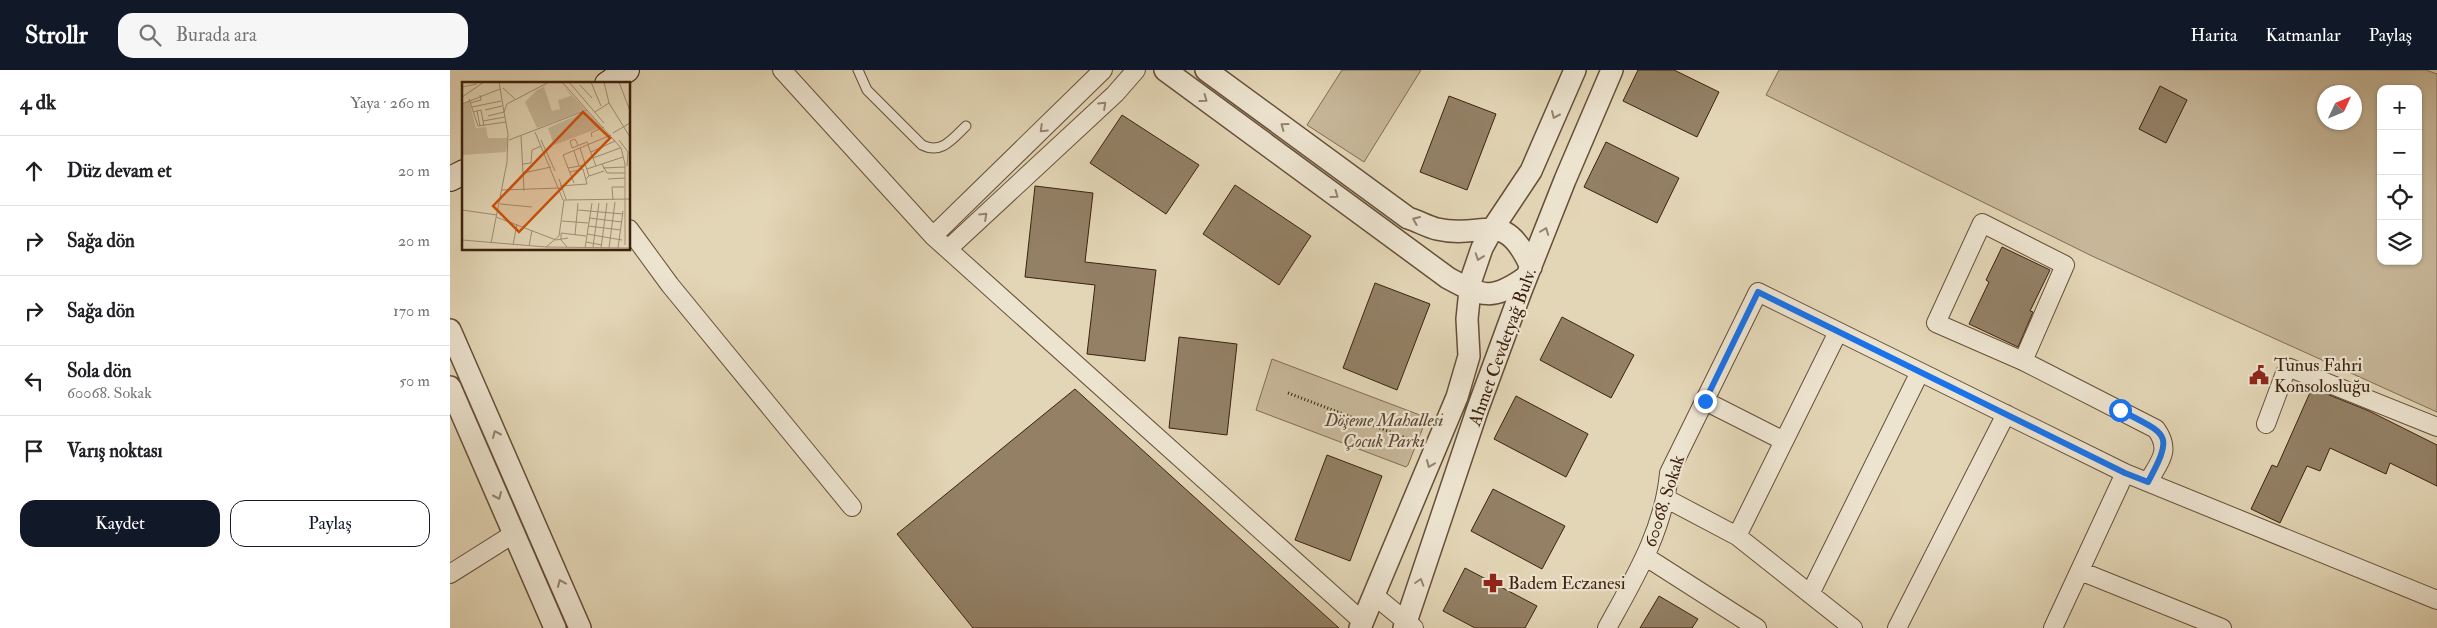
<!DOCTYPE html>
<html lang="tr">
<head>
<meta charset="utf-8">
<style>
	body { margin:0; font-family:"IM FELL Double Pica",serif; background:#f6f6f6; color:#202124 }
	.controls { position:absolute; right:15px; top:15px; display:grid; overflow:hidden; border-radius:10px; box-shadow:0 1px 4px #0004 }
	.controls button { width:45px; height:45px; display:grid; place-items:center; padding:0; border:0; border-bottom:1px solid #e0e0e0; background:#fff; color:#202124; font:25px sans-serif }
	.compass { position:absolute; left:1867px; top:15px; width:45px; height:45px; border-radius:50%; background:#fff; box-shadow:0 1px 4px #0004; rotate:46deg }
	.stop { position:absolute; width:15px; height:15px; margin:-11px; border:4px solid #1a73e8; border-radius:50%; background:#fff }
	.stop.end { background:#1a73e8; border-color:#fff; box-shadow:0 1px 5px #0008 }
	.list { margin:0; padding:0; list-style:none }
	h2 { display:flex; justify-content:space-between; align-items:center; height:65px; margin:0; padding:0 20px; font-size:21px }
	h2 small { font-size:16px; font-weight:400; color:#757577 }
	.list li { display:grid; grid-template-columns:32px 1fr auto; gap:15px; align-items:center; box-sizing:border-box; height:70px; padding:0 20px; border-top:1px solid #e0e0e0 }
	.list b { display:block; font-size:19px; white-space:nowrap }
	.list p { margin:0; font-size:16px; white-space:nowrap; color:#757577 }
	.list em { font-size:16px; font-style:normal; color:#757577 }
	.actions { display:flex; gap:10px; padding:15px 20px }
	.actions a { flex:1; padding:11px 0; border:1px solid #111827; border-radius:15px; text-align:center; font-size:18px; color:#111827 }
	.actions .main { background:#111827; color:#fff }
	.icon { flex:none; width:28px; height:28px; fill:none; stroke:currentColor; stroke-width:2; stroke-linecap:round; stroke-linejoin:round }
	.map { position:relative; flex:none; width:1987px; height:558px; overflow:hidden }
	header { display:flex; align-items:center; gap:30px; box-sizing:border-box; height:70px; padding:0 25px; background:#111827; color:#fff }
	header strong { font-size:24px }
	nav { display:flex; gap:28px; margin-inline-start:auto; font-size:18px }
	.search { width:350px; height:45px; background:#f6f6f6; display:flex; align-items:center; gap:12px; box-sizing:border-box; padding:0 18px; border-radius:15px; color:#757577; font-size:19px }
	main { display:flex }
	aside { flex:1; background:#fff }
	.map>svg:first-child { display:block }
	.green { fill:#c7b799; stroke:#826c54; fill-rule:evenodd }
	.building { fill:#938065; stroke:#3c220e }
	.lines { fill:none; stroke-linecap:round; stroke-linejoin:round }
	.service-casing { stroke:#664f38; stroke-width:11 }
	.minor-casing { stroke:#664f38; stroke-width:20 }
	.tertiary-casing { stroke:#664f38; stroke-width:24 }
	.secondary-casing { stroke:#3c220e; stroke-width:26 }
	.path { stroke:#3c220e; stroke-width:3; stroke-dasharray:1 2.5; stroke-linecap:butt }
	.service { stroke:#ede4d0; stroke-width:9 }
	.minor { stroke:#ede4d0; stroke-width:18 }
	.tertiary { stroke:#ede4d0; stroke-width:21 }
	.secondary { stroke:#ede4d0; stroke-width:24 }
	.oneway { stroke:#94836f }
	.route { stroke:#1a73e8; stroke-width:6 }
	.labels { text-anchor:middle; stroke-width:4.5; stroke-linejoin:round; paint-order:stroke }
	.street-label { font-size:18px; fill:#3c220e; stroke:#ede4d0 }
	.poi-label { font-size:18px; fill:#3c220e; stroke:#ede4d0; text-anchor:start }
	.park-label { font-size:18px; font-style:italic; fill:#5f4731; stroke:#ede4d0 }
	.inset-road { fill:none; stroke:#a08e73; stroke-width:1 }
	.view { fill:#ce510c; fill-opacity:0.15; stroke:#ce510c; stroke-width:2.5 }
	.inset-edge { fill:none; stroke:#3c220e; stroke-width:2.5 }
</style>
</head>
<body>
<header>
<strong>Strollr</strong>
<div class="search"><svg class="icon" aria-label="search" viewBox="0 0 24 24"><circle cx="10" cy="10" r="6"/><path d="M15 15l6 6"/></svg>Burada ara</div>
<nav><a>Harita</a><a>Katmanlar</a><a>Paylaş</a></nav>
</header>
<main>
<aside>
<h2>4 dk<small>Yaya · 260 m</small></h2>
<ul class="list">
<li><svg class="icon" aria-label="ahead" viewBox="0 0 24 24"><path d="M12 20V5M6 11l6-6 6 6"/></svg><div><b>Düz devam et</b></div><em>20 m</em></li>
<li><svg class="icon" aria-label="right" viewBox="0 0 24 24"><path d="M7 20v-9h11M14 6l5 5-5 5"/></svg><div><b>Sağa dön</b></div><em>20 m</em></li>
<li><svg class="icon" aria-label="right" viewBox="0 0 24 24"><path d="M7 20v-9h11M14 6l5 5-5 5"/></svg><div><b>Sağa dön</b></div><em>170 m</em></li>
<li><svg class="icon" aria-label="left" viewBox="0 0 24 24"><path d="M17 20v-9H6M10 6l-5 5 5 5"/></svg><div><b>Sola dön</b><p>60068. Sokak</p></div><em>50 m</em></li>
<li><svg class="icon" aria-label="arrive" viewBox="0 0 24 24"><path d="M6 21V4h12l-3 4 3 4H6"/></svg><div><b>Varış noktası</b></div></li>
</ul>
<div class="actions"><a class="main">Kaydet</a><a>Paylaş</a></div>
</aside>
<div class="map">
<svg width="1987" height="558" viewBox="0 0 1987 558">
	<rect width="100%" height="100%" fill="#e3d6b6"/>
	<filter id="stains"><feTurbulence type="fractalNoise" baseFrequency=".004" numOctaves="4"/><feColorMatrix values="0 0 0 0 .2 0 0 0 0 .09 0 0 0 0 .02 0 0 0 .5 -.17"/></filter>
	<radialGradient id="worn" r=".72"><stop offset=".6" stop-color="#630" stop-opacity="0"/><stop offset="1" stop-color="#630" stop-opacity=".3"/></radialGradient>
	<path class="green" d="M892,0H971L914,92L857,55Z
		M1329,0H1976L1987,4V342L1642,186L1316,25ZM1931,19H1968V191H1931ZM1874,22H1904V52H1874Z
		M822,289L975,347L976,350L958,395L956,397L806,340Z"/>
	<path class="building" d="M1188,0H1224L1269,22L1247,67L1173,31Z
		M1710,16L1737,30L1716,73L1689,59Z
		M999,26L1046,44L1017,120L970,102Z
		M672,45L749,95L716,144L640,93Z
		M1156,72L1229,108L1207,153L1134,117Z
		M785,115L861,166L829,215L753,164Z
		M585,116L643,123L635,192L706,200L695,291L637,284L645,215L575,207Z
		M1552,177L1600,200L1580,241L1583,242L1568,277L1519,254L1539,212L1536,210Z
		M925,213L980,234L947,320L893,298Z
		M1112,247L1184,285L1161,328L1090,290Z
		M729,267L787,274L777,365L719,358Z
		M1862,318L1919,341L1987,375V416L1940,393L1936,404L1880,378L1870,401L1857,396L1830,453L1801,439L1822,395L1827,397Z
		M625,319L889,558H523L447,464Z
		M1066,326L1138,364L1116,407L1044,369Z
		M877,385L932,406L900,491L845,470Z
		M1043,419L1115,456L1092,499L1021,461Z
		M1015,498L1087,536L1075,558H1025L993,541Z
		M1209,526L1248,549L1242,558H1190Z"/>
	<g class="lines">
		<defs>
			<path id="service" d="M408,0L417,20L472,75C492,85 503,68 516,56"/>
			<path id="minor" d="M332,0L483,166L913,552
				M179,159L220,215L402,437
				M483,166L653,0
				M498,179L665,24L686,0
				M1573,291L1615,195L1532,153L1486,253L1573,291L1706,359C1722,381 1709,392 1698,412
				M1255,331L1334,371
				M1816,354L1835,303L1840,298L1987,357
				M1217,429L1287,466L1403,558
				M1287,466L1388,262
				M1196,487L1307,558
				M1630,501L1772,558
				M0,504L65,463
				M1360,524L1470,302
				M925,526L964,558
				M1157,558C1184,509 1214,460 1219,403L1308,222L1675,403L1987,530
				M1447,558L1556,344
				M1603,558L1675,403"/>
			<path id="tertiary" d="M715,0L998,208C1033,227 1042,231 1076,207
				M756,0L958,148C968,151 978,157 987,159C1035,170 1053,136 1081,197
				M0,260L130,558
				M0,317L105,558
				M910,558L1007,327L1019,286L1017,249L1021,210L1032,178L1043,158L1081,101L1125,0
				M954,558L1028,338L1071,221L1115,110L1162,0"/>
			<path id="secondary" d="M157,14L177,0
				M0,109L14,102"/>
		</defs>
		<use href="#service" class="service-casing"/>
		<use href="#minor" class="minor-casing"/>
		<use href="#tertiary" class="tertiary-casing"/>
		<use href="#secondary" class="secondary-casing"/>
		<path class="path" d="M838,323L969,373"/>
		<use href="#service" class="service"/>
		<use href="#minor" class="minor"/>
		<use href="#tertiary" class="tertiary"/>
		<use href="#secondary" class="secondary"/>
	</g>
	<defs><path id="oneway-chevron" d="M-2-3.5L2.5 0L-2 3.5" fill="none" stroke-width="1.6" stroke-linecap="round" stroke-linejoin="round" transform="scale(1.25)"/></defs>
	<g class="oneway">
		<use href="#oneway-chevron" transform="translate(754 29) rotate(36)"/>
		<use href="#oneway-chevron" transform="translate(653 35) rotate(-43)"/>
		<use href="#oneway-chevron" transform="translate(1105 45) rotate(114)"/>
		<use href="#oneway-chevron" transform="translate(834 56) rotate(-144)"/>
		<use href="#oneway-chevron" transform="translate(593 59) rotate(136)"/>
		<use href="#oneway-chevron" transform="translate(885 125) rotate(36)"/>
		<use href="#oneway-chevron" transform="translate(534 146) rotate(-43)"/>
		<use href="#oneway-chevron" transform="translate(966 150) rotate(-157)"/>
		<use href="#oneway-chevron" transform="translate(1095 161) rotate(-69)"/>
		<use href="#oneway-chevron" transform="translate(1029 187) rotate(109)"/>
		<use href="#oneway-chevron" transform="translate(46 364) rotate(-114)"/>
		<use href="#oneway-chevron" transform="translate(980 394) rotate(112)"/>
		<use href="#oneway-chevron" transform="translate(48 426) rotate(66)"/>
		<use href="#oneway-chevron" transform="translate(970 512) rotate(-72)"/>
		<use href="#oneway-chevron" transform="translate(111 513) rotate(-113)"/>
	</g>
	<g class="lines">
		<path class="route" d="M1255,331L1308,222L1675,403L1698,412C1725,362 1717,365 1670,340"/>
	</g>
	<defs>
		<symbol id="civic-bare" viewBox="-9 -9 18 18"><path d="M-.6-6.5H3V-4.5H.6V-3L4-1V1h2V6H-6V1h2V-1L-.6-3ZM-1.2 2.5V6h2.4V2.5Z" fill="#8f2418" stroke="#ede4d0" stroke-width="2.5" paint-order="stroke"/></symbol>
		<symbol id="pharmacy-bare" viewBox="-9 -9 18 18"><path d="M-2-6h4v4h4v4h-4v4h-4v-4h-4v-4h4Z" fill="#8f2418" stroke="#ede4d0" stroke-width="2.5" paint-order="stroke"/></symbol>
	</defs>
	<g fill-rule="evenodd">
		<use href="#civic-bare" x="1795" y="291" width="28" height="28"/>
		<use href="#pharmacy-bare" x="1029" y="499" width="28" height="28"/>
	</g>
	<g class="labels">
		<g class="street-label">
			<text transform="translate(1052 277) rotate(-70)" y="6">Ahmet Cevdetyağ Bulv.</text>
			<text transform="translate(1214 431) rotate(-72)" y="6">60068. Sokak</text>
		</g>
		<g class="poi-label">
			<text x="1824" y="301">Tunus Fahri<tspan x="1824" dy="21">Konsolosluğu</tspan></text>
			<text x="1058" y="519">Badem Eczanesi</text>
		</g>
		<g class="park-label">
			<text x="934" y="356">Döşeme Mahallesi<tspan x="934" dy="21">Çocuk Parkı</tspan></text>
		</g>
	</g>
	<g transform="translate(12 12)">
		<rect width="168" height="168" fill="#e3d6b6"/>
		<path d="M89,1L82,5L90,29L98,27L96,18L109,14L103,6L124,28L75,46L63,20L75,8ZM7,19L14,46L24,45L26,56H46L44,70L0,73V23ZM125,29L140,45L92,63L86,46Z" fill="#c7b799"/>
		<path class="inset-road" d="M100,0L159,66L163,82V163M107,0L142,41M129,0L139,24M142,0L147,21L168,55M157,0L168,29M118,3L130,16M0,5L15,2M41,6L53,17M0,15L22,0M7,17L16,44L44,40M8,21L19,18L18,13M0,22L38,7M10,25L39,19M23,28L40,24M15,29L18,44M11,30L19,28L22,44M133,30L147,21M26,34L42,30L37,0M21,39L43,35M73,50L101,118M151,51L168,41M59,54L62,109M130,55L129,51L142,45M47,58L125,28M79,58L93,89M157,58L166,70L165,84M116,63L113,57L108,59L110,66L125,60L127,63M126,63L134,84M118,66L127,94L124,97M112,69L117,84M129,70L153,59M131,76L158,66M61,82L69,81L70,68L79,64M140,82L145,91H163M106,86L124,83M141,86L163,85M125,87L161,75M168,90V122M61,91L89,85M127,94L142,89M97,97L104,117M146,97L163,96M112,101L101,73L149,53M98,104L125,102L121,87L108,90M40,108L98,106M151,118L150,105H162M38,122L70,125M0,128L35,133M116,128L161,132M34,135L94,158L106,156M127,136L160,140M100,139L126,141M126,144L159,148M99,151L124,154M99,151V158L105,165M125,152L160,158M113,153L116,121M0,158L84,165L168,166M124,160L140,163M29,161L45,80L46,52L42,30L45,22L87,0M51,163L55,142M67,164L70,148M84,165L97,154L102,118L168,117M131,165L137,121M123,166L130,121M139,166L145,121M147,166L153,120M156,166L161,129"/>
		<path class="view" d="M121,30L148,56L57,150L31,124Z"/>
		<rect width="168" height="168" class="inset-edge"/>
	</g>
	<rect width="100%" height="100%" filter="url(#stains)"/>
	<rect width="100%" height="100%" fill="url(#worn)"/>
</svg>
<div class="controls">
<button>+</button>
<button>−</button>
<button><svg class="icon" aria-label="locate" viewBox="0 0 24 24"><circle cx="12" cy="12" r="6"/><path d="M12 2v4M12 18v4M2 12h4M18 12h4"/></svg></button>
<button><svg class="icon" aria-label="layers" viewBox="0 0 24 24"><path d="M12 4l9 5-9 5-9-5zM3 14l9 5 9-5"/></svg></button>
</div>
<svg class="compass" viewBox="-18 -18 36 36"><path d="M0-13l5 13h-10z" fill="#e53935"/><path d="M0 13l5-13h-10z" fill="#757577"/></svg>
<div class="stop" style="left:1670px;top:340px"></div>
<div class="stop end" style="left:1255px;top:331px"></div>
</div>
</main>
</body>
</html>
